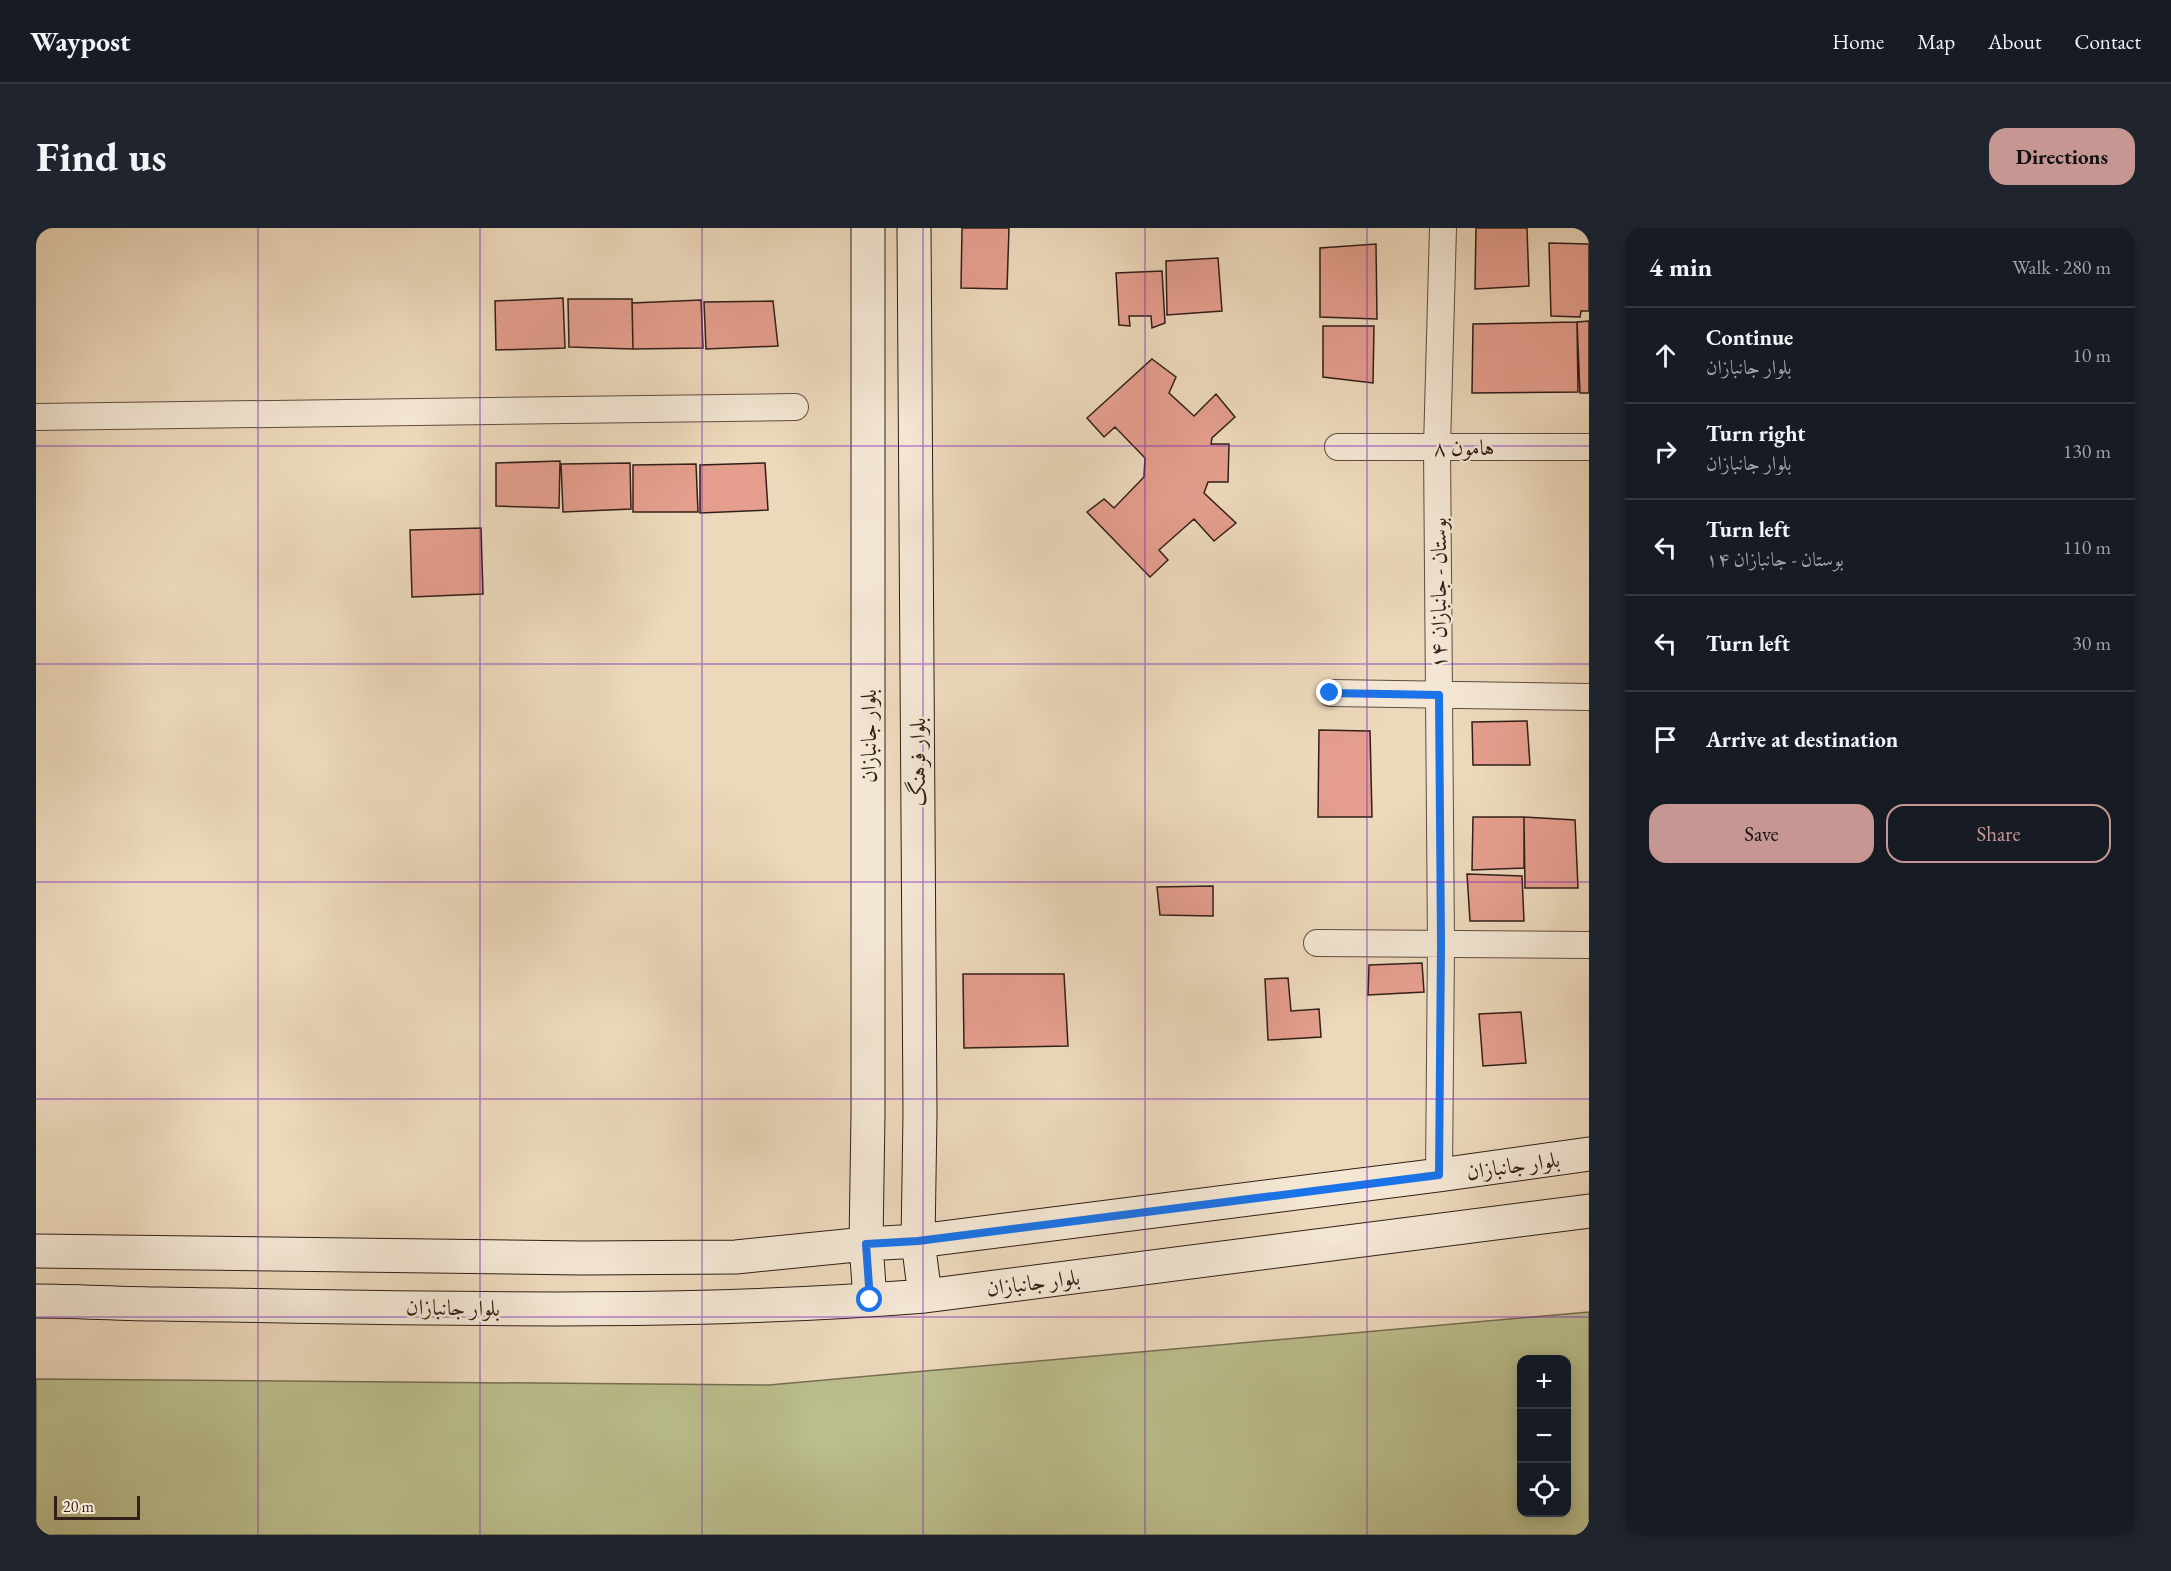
<!DOCTYPE html>
<html lang="en">
<head>
<meta charset="utf-8">
<style>
	body { margin:0; font-family:"EB Garamond",Amiri,serif; background:#20242c; color:#f1f3f6 }
	.controls { position:absolute; right:18px; bottom:18px; display:grid; overflow:hidden; border-radius:12px; box-shadow:0 3px 15px #0003 }
	.controls button { width:54px; height:54px; display:grid; place-items:center; padding:0; border:0; border-bottom:2px solid #363941; background:#171b24; color:#f1f3f6; font:30px sans-serif }
	.scale { position:absolute; left:18px; bottom:15px; width:86px; box-sizing:border-box; padding-left:6px; border:3px solid #311f19; border-top:0; font-size:16px; line-height:21px; white-space:nowrap; color:#311f19; -webkit-text-stroke:4px #f3e6d3; paint-order:stroke }
	.stop { position:absolute; width:18px; height:18px; margin:-14px; border:4px solid #1a73e8; border-radius:50%; background:#fff }
	.stop.end { background:#1a73e8; border-color:#fff; box-shadow:0 2px 6px #0008 }
	.list { margin:0; padding:0; list-style:none }
	h2 { display:flex; justify-content:space-between; align-items:center; height:78px; margin:0; padding:0 24px; font-size:26px }
	h2 small { font-size:20px; font-weight:400; color:#9ea1a6 }
	.list li { display:grid; grid-template-columns:39px 1fr auto; gap:18px; align-items:center; box-sizing:border-box; height:96px; padding:0 24px; border-top:2px solid #363941 }
	.list b { display:block; font-size:22px; white-space:nowrap }
	.list p { margin:0; font-size:20px; white-space:nowrap; color:#9ea1a6 }
	.list em { font-size:20px; font-style:normal; color:#9ea1a6 }
	.actions { display:flex; gap:12px; padding:18px 24px }
	.actions a { flex:1; padding:14px 0; border:2px solid #c59692; border-radius:18px; text-align:center; font-size:21px; color:#c59692 }
	.actions .main { background:#c59692; color:#111 }
	.icon { flex:none; width:33px; height:33px; fill:none; stroke:currentColor; stroke-width:2; stroke-linecap:round; stroke-linejoin:round }
	.map { position:relative; flex:none; width:1553px; height:1307px; overflow:hidden; border-radius:18px }
	header { display:flex; align-items:center; gap:36px; box-sizing:border-box; height:84px; padding:0 30px; background:#171b24; border-bottom:2px solid #363941 }
	header strong { font-size:28px }
	nav { display:flex; gap:33px; margin-inline-start:auto; font-size:21px }
	.intro { display:flex; align-items:center; justify-content:space-between; box-sizing:border-box; height:144px; padding:0 36px }
	h1 { margin:0; font-size:42px }
	.button { padding:15px 27px; border-radius:18px; background:#c59692; color:#111; font-size:21px; font-weight:700 }
	main { display:flex; gap:36px; padding:0 36px }
	aside { flex:1; background:#171b24; border-radius:18px; box-shadow:0 3px 15px #0003 }
	.map>svg:first-child { display:block }
	.green { fill:#bbbe8d; stroke:#766e53; stroke-width:1.5; fill-rule:evenodd }
	.building { fill:#e59e8e; stroke:#311f19; stroke-width:1.5 }
	.lines { fill:none; stroke-linecap:round; stroke-linejoin:round }
	.street-casing { stroke:#604d42; stroke-width:28 }
	.secondary-casing { stroke:#311f19; stroke-width:35 }
	.street { stroke:#f3e6d3; stroke-width:26 }
	.secondary { stroke:#f3e6d3; stroke-width:33 }
	.route { stroke:#1a73e8; stroke-width:8 }
	.grid { fill:none; stroke:#7b2cbf; stroke-width:1.5; stroke-opacity:0.55 }
	.labels { text-anchor:middle; stroke-width:4.5; stroke-linejoin:round; paint-order:stroke }
	.street-label { font-size:22px; fill:#311f19; stroke:#f3e6d3 }
</style>
</head>
<body>
<header>
<strong>Waypost</strong>
<nav><a>Home</a><a>Map</a><a>About</a><a>Contact</a></nav>
</header>
<div class="intro"><h1>Find us</h1><a class="button">Directions</a></div>
<main>
<div class="map">
<svg width="1553" height="1307" viewBox="0 0 1553 1307">
	<rect width="100%" height="100%" fill="#ecd8bb"/>
	<filter id="stains"><feTurbulence type="fractalNoise" baseFrequency=".00333" numOctaves="4"/><feColorMatrix values="0 0 0 0 .2 0 0 0 0 .09 0 0 0 0 .02 0 0 0 .5 -.17"/></filter>
	<radialGradient id="worn" r=".72"><stop offset=".6" stop-color="#630" stop-opacity="0"/><stop offset="1" stop-color="#630" stop-opacity=".3"/></radialGradient>
	<path class="green" d="M1553,1084V1307H0V1151L733,1157ZM1486,1132H1530V1284H1486Z"/>
	<path class="building" d="M926,0H973L971,61L925,60Z
		M1440,0H1491L1493,58L1439,61Z
		M1513,15L1553,16V83H1545L1544,89L1515,88Z
		M1340,16L1341,91L1284,89V20Z
		M1182,30L1186,83L1131,87L1130,33Z
		M1126,43L1129,95L1116,100L1115,88H1093L1094,98L1083,97L1080,45Z
		M527,70L529,120L460,122L459,73Z
		M532,71H596L597,121L533,119Z
		M665,72L667,120L597,121L596,75Z
		M737,73L742,118L670,121L668,74Z
		M1553,93V165H1544L1541,94Z
		M1541,94L1542,164L1436,165L1437,96Z
		M1287,98H1338L1337,155L1287,149Z
		M1116,131L1140,149L1133,165L1158,188L1180,166L1199,189L1176,210L1175,216H1193L1192,254H1172L1168,265L1200,295L1178,313L1158,291L1123,322L1132,332L1114,349L1051,284L1068,271L1078,280L1108,249L1109,230L1079,199L1068,209L1051,190Z
		M524,233L523,280L460,278V235Z
		M594,235L595,281L527,284L525,236Z
		M729,235L732,282L664,285V237Z
		M660,236L662,284H597V237Z
		M445,300L447,366L376,369L374,302Z
		M1491,493L1494,537H1437L1436,494Z
		M1283,502L1334,503L1336,589H1282Z
		M1437,589H1488V640L1436,642Z
		M1488,589L1539,592L1542,660H1489Z
		M1431,646L1486,648L1488,693H1434Z
		M1177,658V688L1124,687L1121,659Z
		M1386,735L1388,764L1332,767L1333,737Z
		M927,746H1028L1032,818L928,820Z
		M1252,750L1255,783L1283,781L1285,809L1232,812L1229,751Z
		M1485,784L1490,835L1447,838L1443,786Z"/>
	<g class="lines">
		<defs>
			<path id="street" d="M0,189L759,179
				M1302,219H1553
				M1295,465L1553,469
				M1281,715L1553,717
				M1403,947L1405,716L1401,219L1407,0"/>
			<path id="secondary" d="M832,0V886L830,1016L834,1072
				M878,0L884,886L882,1013L889,1068
				M0,1023L546,1030L700,1029L830,1016L882,1013L1403,947L1553,926
				M0,1073C42,1073 85,1076 127,1076C381,1080 636,1088 889,1068L1553,983"/>
		</defs>
		<use href="#street" class="street-casing"/>
		<use href="#secondary" class="secondary-casing"/>
		<use href="#street" class="street"/>
		<use href="#secondary" class="secondary"/>
	</g>
	<g class="lines">
		<path class="route" d="M834,1072L830,1016L882,1013L1403,947L1405,716L1403,467L1294,465"/>
	</g>
	<path class="grid" d="M222,0V1307M444,0V1307M666,0V1307M887,0V1307M1109,0V1307M1331,0V1307M0,218H1553M0,436H1553M0,654H1553M0,871H1553M0,1089H1553"/>
	<g class="labels">
		<g class="street-label">
			<text x="1428" y="227">هامون ۸</text>
			<text transform="translate(1402 365) rotate(-90)" y="8">بوستان - جانبازان ۱۴</text>
			<text transform="translate(832 508) rotate(-90)" y="8">بلوار جانبازان</text>
			<text transform="translate(881 534) rotate(-90)" y="8">بلوار فرهنگ</text>
			<text transform="translate(1477 937) rotate(-8)" y="8">بلوار جانبازان</text>
			<text transform="translate(997 1054) rotate(-7)" y="8">بلوار جانبازان</text>
			<text transform="translate(417 1079) rotate(1)" y="8">بلوار جانبازان</text>
		</g>
	</g>
	<rect width="100%" height="100%" filter="url(#stains)"/>
	<rect width="100%" height="100%" fill="url(#worn)"/>
</svg>
<div class="controls">
<button>+</button>
<button>−</button>
<button><svg class="icon" aria-label="locate" viewBox="0 0 24 24"><circle cx="12" cy="12" r="6"/><path d="M12 2v4M12 18v4M2 12h4M18 12h4"/></svg></button>
</div>
<div class="scale">20 m</div>
<div class="stop" style="left:834px;top:1072px"></div>
<div class="stop end" style="left:1294px;top:465px"></div>
</div>
<aside>
<h2>4 min<small>Walk · 280 m</small></h2>
<ul class="list">
<li><svg class="icon" aria-label="ahead" viewBox="0 0 24 24"><path d="M12 20V5M6 11l6-6 6 6"/></svg><div><b>Continue</b><p>بلوار جانبازان</p></div><em>10 m</em></li>
<li><svg class="icon" aria-label="right" viewBox="0 0 24 24"><path d="M7 20v-9h11M14 6l5 5-5 5"/></svg><div><b>Turn right</b><p>بلوار جانبازان</p></div><em>130 m</em></li>
<li><svg class="icon" aria-label="left" viewBox="0 0 24 24"><path d="M17 20v-9H6M10 6l-5 5 5 5"/></svg><div><b>Turn left</b><p>بوستان - جانبازان ۱۴</p></div><em>110 m</em></li>
<li><svg class="icon" aria-label="left" viewBox="0 0 24 24"><path d="M17 20v-9H6M10 6l-5 5 5 5"/></svg><div><b>Turn left</b></div><em>30 m</em></li>
<li><svg class="icon" aria-label="arrive" viewBox="0 0 24 24"><path d="M6 21V4h12l-3 4 3 4H6"/></svg><div><b>Arrive at destination</b></div></li>
</ul>
<div class="actions"><a class="main">Save</a><a>Share</a></div>
</aside>
</main>
</body>
</html>
